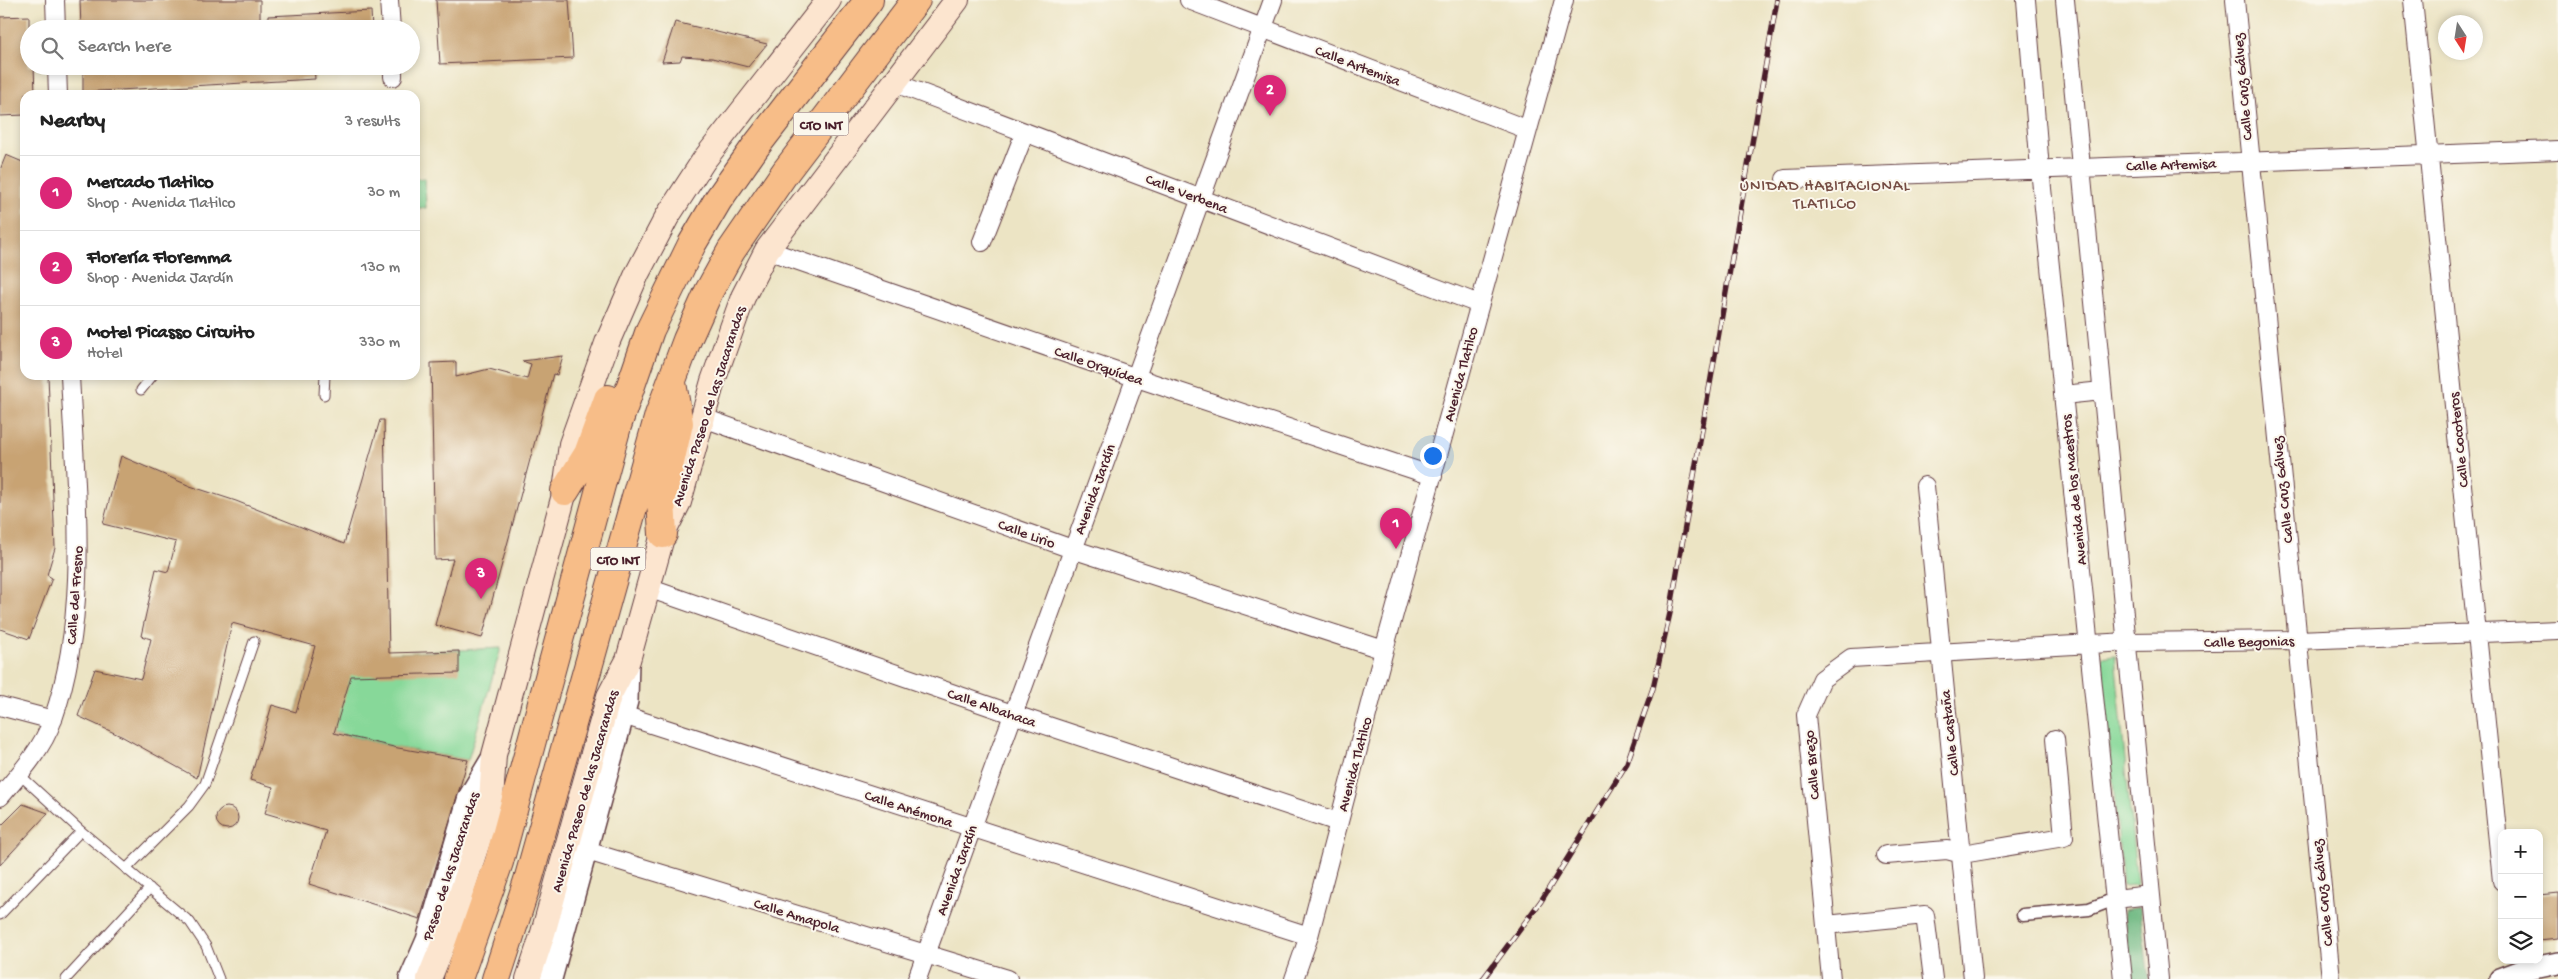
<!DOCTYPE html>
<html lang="en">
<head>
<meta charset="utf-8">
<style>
	body { margin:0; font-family:"Gochi Hand",sans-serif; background:#f6f6f6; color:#222 }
	.controls { position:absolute; right:15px; bottom:15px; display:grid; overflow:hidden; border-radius:10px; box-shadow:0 2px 8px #0003 }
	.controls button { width:45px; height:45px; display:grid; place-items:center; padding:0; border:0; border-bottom:1px solid #e0e0e0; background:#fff; color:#222; font:25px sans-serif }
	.compass { position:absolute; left:2438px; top:15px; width:45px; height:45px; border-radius:50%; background:#fff; box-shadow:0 2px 8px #0003; rotate:168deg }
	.you { position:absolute; left:1432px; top:455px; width:18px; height:18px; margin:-12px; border:4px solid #fff; border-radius:50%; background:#1a73e8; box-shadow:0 0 0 8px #1a73e833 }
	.badge { display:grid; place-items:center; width:32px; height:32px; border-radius:50%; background:#db2777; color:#fff; font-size:16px; font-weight:700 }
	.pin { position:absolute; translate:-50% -41px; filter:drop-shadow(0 1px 2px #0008) }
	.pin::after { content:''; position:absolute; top:26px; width:18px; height:15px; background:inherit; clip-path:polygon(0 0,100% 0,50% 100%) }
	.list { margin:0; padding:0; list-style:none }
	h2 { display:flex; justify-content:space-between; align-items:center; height:65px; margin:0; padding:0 20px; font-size:21px }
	h2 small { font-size:16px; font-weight:400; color:#767676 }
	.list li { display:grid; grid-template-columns:32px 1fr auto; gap:15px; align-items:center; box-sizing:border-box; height:75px; padding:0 20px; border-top:1px solid #e0e0e0 }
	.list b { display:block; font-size:19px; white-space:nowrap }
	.list p { margin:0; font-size:16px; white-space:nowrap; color:#767676 }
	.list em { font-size:16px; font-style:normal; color:#767676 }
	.icon { flex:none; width:28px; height:28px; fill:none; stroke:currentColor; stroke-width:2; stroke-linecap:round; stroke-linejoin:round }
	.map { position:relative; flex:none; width:2558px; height:979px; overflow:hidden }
	.search { position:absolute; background:#fff; box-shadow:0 2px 8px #0003; left:20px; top:20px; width:400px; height:55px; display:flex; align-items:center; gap:12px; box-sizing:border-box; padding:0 18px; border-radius:28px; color:#767676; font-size:19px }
	.panel { position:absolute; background:#fff; box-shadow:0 2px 8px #0003; left:20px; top:90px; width:400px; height:290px; border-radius:15px }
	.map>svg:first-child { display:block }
	.green { fill:#87d899; stroke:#687c62 }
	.forest { fill:#6db881; stroke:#5c6c56 }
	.building { fill:#c8a373 }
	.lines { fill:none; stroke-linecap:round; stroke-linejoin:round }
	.service-casing { stroke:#623d42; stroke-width:11 }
	.pedestrian-casing { stroke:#623d42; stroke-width:15 }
	.minor-casing { stroke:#623d42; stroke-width:20 }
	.tertiary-casing { stroke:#623d42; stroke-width:24 }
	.secondary-casing { stroke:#623d42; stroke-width:26 }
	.motorway-casing { stroke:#623d42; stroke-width:30 }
	.service { stroke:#fff; stroke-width:9 }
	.pedestrian { stroke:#fff; stroke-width:12 }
	.minor { stroke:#fff; stroke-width:18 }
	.tertiary { stroke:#fff; stroke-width:21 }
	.secondary { stroke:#fce5cf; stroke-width:24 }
	.motorway { stroke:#f7bd88; stroke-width:28 }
	.rail-casing { stroke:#4a1f2b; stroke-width:5.5 }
	.rail { stroke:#fbf7ec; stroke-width:4; stroke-dasharray:11; stroke-linecap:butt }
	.labels { text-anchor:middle; stroke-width:4; stroke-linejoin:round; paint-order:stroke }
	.shield { fill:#fbf7ec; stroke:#7f6065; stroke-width:1 }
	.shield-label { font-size:14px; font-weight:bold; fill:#4a1f2b }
	.street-label { font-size:15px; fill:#4a1f2b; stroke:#fbf7ec }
	.neighbourhood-label { font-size:16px; letter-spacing:1px; fill:#764d44; stroke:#fbf7ec }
</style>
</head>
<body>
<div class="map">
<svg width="2558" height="979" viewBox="0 0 2558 979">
	<rect width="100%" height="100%" fill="#fbf7ec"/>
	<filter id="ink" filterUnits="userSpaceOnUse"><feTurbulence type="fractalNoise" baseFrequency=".02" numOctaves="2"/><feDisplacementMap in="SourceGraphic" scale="10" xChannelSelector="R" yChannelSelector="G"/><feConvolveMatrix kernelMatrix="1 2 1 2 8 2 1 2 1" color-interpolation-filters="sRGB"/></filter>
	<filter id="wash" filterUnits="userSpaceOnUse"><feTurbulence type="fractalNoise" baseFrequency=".0096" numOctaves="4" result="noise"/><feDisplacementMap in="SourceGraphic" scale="20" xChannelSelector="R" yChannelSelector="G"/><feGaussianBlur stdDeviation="1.12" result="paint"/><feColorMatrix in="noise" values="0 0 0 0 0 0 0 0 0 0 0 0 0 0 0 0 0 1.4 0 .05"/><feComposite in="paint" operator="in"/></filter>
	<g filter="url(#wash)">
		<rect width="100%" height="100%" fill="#ece4c4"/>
		<path class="green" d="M425,178L426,208H415V179Z
			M501,648L468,760L398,748L293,722L312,657Z
			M2115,655L2137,885L2123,886L2101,657Z"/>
		<path class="forest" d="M2140,907L2149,979H2132L2123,910Z"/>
		<g id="blocks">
			<path class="building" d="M80,0H260V29H81Z
				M436,0H569L573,58L440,64Z
				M371,11L372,29H268V16Z
				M29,16V66H34L35,94H25V115L0,116V17Z
				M675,22L767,44L748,67L712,58L682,56L680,61L662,62Z
				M83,66H314L315,79L83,92Z
				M6,155L25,163V375H48L55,548L47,575L52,578L29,639L0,629V170Z
				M563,356L557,375L553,374L482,638L435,625L453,559L435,560L431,363L456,362V377L489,369L527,379L531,364L522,361Z
				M380,420H384L389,653L459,651V673L351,676L334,733L398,748L468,760L420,919L309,884L326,831L265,813L273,787L250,780L272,705L296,712L315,646L232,623L197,778L123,737L78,716L95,669L141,679L151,639L141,636L156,569L168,572L176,542L103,524L121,456L190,486L236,501L344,544Z
				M23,804L48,813L0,865V827Z
				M216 818a11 11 0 1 1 22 0a11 11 0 1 1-22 0Z
				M2558,893V938L2539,940V895Z"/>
		</g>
	</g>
	<g filter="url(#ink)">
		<use href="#blocks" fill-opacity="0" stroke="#623d42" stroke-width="1"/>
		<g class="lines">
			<defs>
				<path id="service" d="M141,390L153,375
					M324,395L325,375
					M20,775L81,831L190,922L206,946L219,979
					M126,869L189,806L205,784L254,641
					M0,915L81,831
					M66,979L150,888"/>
				<path id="pedestrian" d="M2023,915L2089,909L2115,899"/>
				<path id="minor" d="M55,0L56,29
					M389,0L391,29
					M1189,0L1526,129
					M2026,0L2040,169L2123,979
					M2065,0L2159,979
					M2235,0L2331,979
					M2413,0L2502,881
					M57,66L58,95
					M393,66V77
					M895,83L1479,304
					M1785,179L2558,150
					M982,242L1025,132
					M767,250L1134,377L1433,476
					M2063,395L2102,391
					M701,417L1072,549L1384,650
					M1925,486L1973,979
					M648,588L1012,714L1338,822
					M0,706L53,720
					M623,715L1309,936
					M0,797C20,774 43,748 53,719C91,612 75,486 70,375
					M587,851L1008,979
					M1886,855L1947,850L1962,854L2064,837L2055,739
					M2115,899L2150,895
					M1826,925L1925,915L1933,979
					M917,979L1273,0
					M1294,979L1309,936L1384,650L1564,0
					M1831,979L1806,715L1822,679L1851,658L2127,642L2297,640L2558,630"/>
				<path id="tertiary" d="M410,979L427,940L469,797L494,755
					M551,979L627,701L628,660
					M2500,979L2524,970L2558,963"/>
				<path id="secondary" d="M429,979L452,922L491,801L494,755L565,491L571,444L607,343L637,274L667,217L704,160L829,0
					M528,979L543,933L609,696L628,660L663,534L679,502L713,381L743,297L767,250L957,0"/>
				<path id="motorway" d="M565,491L588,454L608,399
					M663,534L661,501L679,423L672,383
					M458,979L499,862L617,426L650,330L692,244L718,200L756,146L869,0
					M496,979L529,877L659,415L687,340L709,291L731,251L786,171L916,0"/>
			</defs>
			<use href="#service" class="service-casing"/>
			<use href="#pedestrian" class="pedestrian-casing"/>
			<use href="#minor" class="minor-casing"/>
			<use href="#tertiary" class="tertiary-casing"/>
			<use href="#secondary" class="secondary-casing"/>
			<use href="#motorway" class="motorway-casing"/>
			<use href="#service" class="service"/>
			<use href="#pedestrian" class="pedestrian"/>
			<use href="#minor" class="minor"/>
			<use href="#tertiary" class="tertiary"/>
			<use href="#secondary" class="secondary"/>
			<use href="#motorway" class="motorway"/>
			<defs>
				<path id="rail" d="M1483,979L1541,901L1627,763L1653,688L1670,613L1777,0"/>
			</defs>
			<use href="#rail" class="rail-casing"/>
			<use href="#rail" class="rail"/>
		</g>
	</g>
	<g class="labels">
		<g class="shield">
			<rect x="793.5" y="112.5" width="55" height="23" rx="4"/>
			<rect x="590.5" y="547.5" width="55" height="23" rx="4"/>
		</g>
		<g class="shield-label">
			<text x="821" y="129">CTO INT</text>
			<text x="618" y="564">CTO INT</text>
		</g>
		<g class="street-label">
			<text transform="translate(1358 65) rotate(21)" y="5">Calle Artemisa</text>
			<text transform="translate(2242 87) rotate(-95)" y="5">Calle Cruz Gálvez</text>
			<text transform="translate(2171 164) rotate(-2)" y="5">Calle Artemisa</text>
			<text transform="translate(1187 193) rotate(21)" y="5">Calle Verbena</text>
			<text transform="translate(1099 365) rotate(19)" y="5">Calle Orquídea</text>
			<text transform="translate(1460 374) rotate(-75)" y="5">Avenida Tlatilco</text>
			<text transform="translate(708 406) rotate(-72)" y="5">Avenida Paseo de las Jacarandas</text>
			<text transform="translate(2458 440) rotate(-96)" y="5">Calle Cocoteros</text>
			<text transform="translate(1094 489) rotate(-70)" y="5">Avenida Jardín</text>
			<text transform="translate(2073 490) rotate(-96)" y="5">Avenida de los Maestros</text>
			<text transform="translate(2282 490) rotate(-96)" y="5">Calle Cruz Gálvez</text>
			<text transform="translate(1027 533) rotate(20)" y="5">Calle Lirio</text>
			<text transform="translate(74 595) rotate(-86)" y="5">Calle del Fresno</text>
			<text transform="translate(2249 641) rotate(-1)" y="5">Calle Begonias</text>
			<text transform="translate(992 707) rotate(19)" y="5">Calle Albahaca</text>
			<text transform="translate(1949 733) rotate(-96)" y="5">Calle Castaña</text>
			<text transform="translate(1354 764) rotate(-75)" y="5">Avenida Tlatilco</text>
			<text transform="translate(1811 765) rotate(-95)" y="5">Calle Brezo</text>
			<text transform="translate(584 791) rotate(-74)" y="5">Avenida Paseo de las Jacarandas</text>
			<text transform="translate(909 808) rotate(18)" y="5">Calle Anémona</text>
			<text transform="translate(450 866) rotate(-72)" y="5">Paseo de las Jacarandas</text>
			<text transform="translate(956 870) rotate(-70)" y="5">Avenida Jardín</text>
			<text transform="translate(2322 893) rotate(-96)" y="5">Calle Cruz Gálvez</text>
			<text transform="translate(797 915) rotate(17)" y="5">Calle Amapola</text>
		</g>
		<g class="neighbourhood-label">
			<text x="1825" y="190">UNIDAD HABITACIONAL<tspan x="1825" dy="18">TLATILCO</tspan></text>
		</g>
	</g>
</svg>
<div class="controls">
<button>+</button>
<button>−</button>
<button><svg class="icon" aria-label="layers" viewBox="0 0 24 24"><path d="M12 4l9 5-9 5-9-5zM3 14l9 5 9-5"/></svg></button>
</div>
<svg class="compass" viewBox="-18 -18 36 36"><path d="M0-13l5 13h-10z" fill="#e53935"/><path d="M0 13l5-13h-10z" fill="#767676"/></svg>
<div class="you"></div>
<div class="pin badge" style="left:1396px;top:549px">1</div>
<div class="pin badge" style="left:1270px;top:116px">2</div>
<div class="pin badge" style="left:481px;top:599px">3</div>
<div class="search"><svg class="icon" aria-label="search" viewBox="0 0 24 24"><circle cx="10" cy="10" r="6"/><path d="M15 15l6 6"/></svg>Search here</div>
<section class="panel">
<h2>Nearby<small>3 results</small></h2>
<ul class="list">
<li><span class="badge">1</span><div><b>Mercado Tlatilco</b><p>Shop · Avenida Tlatilco</p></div><em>30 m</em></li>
<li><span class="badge">2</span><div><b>Florería Floremma</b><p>Shop · Avenida Jardín</p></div><em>130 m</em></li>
<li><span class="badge">3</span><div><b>Motel Picasso Circuito</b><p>Hotel</p></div><em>330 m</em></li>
</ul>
</section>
</div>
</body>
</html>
